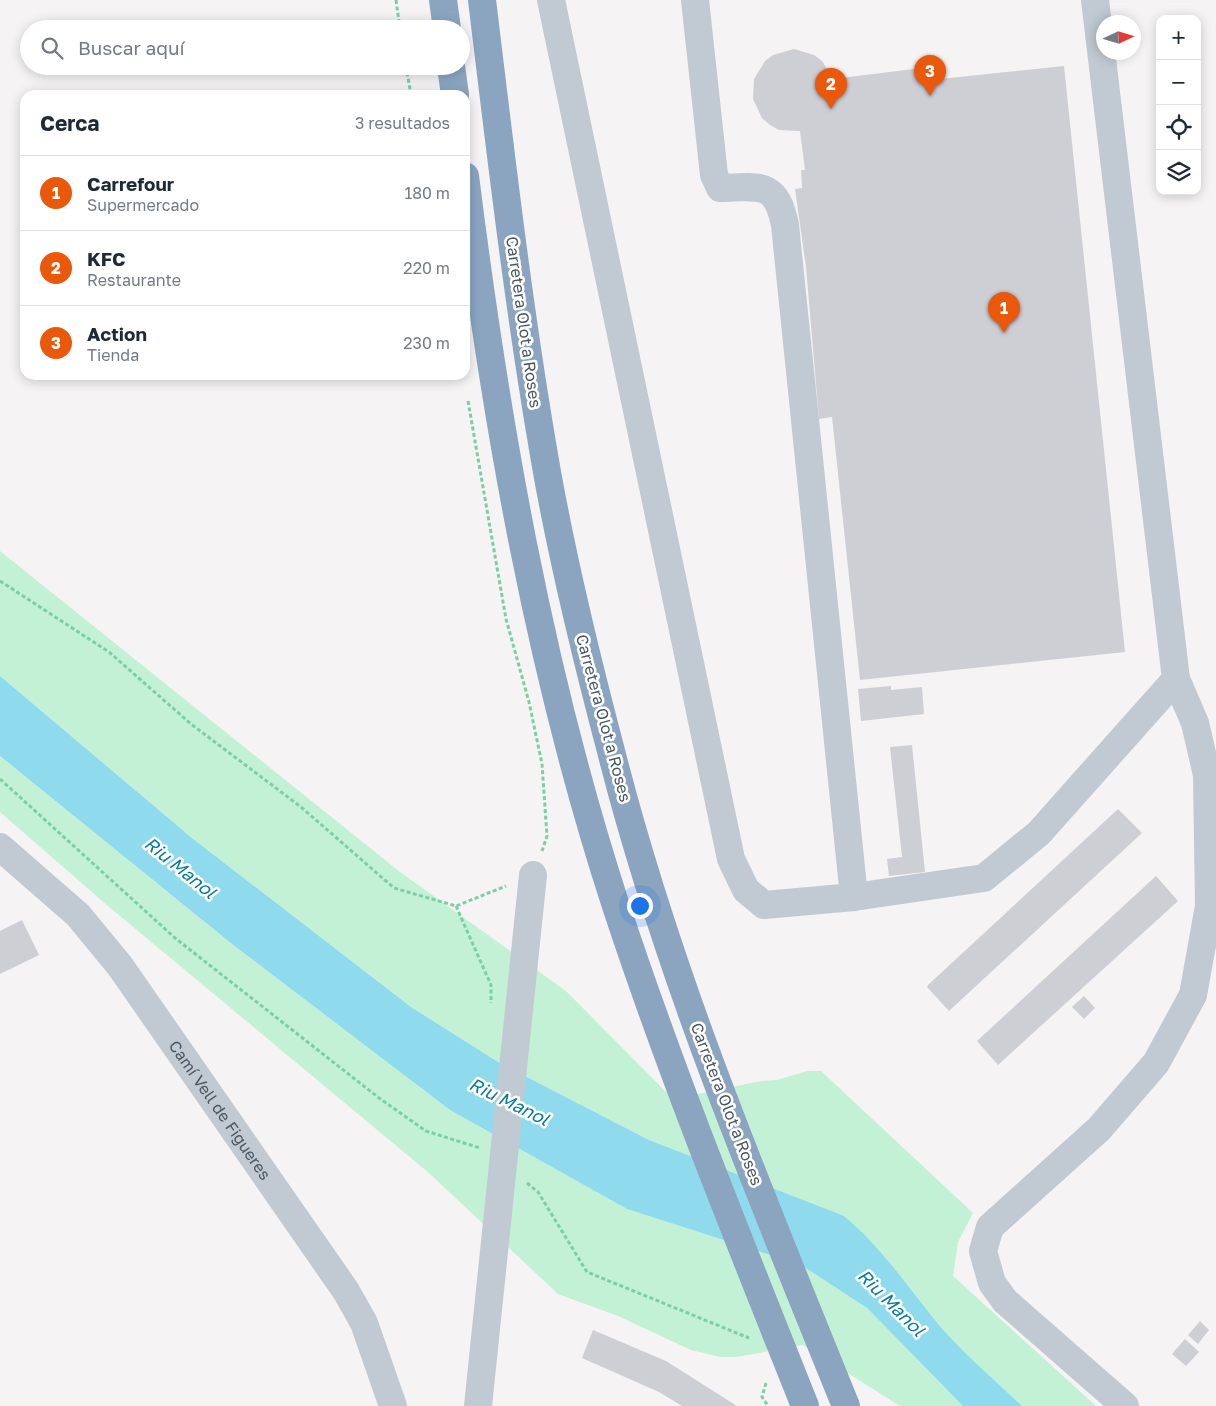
<!DOCTYPE html>
<html lang="es">
<head>
<meta charset="utf-8">
<style>
	body { margin:0; font-family:"Golos Text",sans-serif; background:#f6f6f7; color:#1f2937 }
	.controls { position:absolute; right:15px; top:15px; display:grid; overflow:hidden; border-radius:10px; box-shadow:0 2px 12px #0003 }
	.controls button { width:45px; height:45px; display:grid; place-items:center; padding:0; border:0; border-bottom:1px solid #e0e1e3; background:#fff; color:#1f2937; font:25px sans-serif }
	.compass { position:absolute; left:1096px; top:15px; width:45px; height:45px; border-radius:50%; background:#fff; box-shadow:0 2px 12px #0003; rotate:86deg }
	.you { position:absolute; left:639px; top:905px; width:18px; height:18px; margin:-12px; border:4px solid #fff; border-radius:50%; background:#1a73e8; box-shadow:0 0 0 8px #1a73e833 }
	.badge { display:grid; place-items:center; width:32px; height:32px; border-radius:50%; background:#ea580c; color:#fff; font-size:16px; font-weight:700 }
	.pin { position:absolute; translate:-50% -41px; filter:drop-shadow(0 1px 2px #0008) }
	.pin::after { content:''; position:absolute; top:26px; width:18px; height:15px; background:inherit; clip-path:polygon(0 0,100% 0,50% 100%) }
	.list { margin:0; padding:0; list-style:none }
	h2 { display:flex; justify-content:space-between; align-items:center; height:65px; margin:0; padding:0 20px; font-size:21px }
	h2 small { font-size:16px; font-weight:400; color:#747a83 }
	.list li { display:grid; grid-template-columns:32px 1fr auto; gap:15px; align-items:center; box-sizing:border-box; height:75px; padding:0 20px; border-top:1px solid #e0e1e3 }
	.list b { display:block; font-size:19px; white-space:nowrap }
	.list p { margin:0; font-size:16px; white-space:nowrap; color:#747a83 }
	.list em { font-size:16px; font-style:normal; color:#747a83 }
	.icon { flex:none; width:28px; height:28px; fill:none; stroke:currentColor; stroke-width:2; stroke-linecap:round; stroke-linejoin:round }
	.map { position:relative; flex:none; width:1216px; height:1406px; overflow:hidden }
	.search { position:absolute; background:#fff; box-shadow:0 2px 12px #0003; left:20px; top:20px; width:450px; height:55px; display:flex; align-items:center; gap:12px; box-sizing:border-box; padding:0 18px; border-radius:28px; color:#747a83; font-size:19px }
	.panel { position:absolute; background:#fff; box-shadow:0 2px 12px #0003; left:20px; top:90px; width:450px; height:290px; border-radius:15px }
	.map>svg:first-child { display:block }
	.green { fill:#c3f1d5 }
	.water { fill:#90daee }
	.building { fill:#cdcfd5 }
	.lines { fill:none; stroke-linecap:round; stroke-linejoin:round }
	.path { stroke:#7ad0a6; stroke-width:3; stroke-dasharray:4 2.5; stroke-linecap:butt }
	.minor { stroke:#c1cad2; stroke-width:28 }
	.highway { stroke:#8ba5c1; stroke-width:28 }
	.labels { text-anchor:middle; stroke-width:5; stroke-linejoin:round; paint-order:stroke }
	.street-label { font-size:16px; fill:#4a5661; stroke:#fff }
	.water-label { font-size:18px; font-style:italic; fill:#0c7c9b; stroke:#fff }
</style>
</head>
<body>
<div class="map">
<svg width="1216" height="1406" viewBox="0 0 1216 1406">
	<rect width="100%" height="100%" fill="#f5f3f3"/>
	<path class="green" d="M0,551L400,872L566,991L673,1099L761,1081L777,1080L807,1071H821L973,1213L958,1242L953,1276L1096,1406H1022C993,1378 960,1351 935,1320C906,1284 880,1246 844,1217L649,1140L498,1062L411,1007L192,838L0,676Z
		M0,756L232,944L450,1110L627,1209L801,1265L867,1308L963,1406H900L803,1345L736,1357H720L691,1350L618,1316L558,1294L429,1173L108,906L0,812Z"/>
	<path class="water" d="M0,676L192,838L411,1007L498,1062L649,1140L844,1216C880,1246 906,1284 935,1320C960,1351 993,1378 1022,1406H963L867,1308L801,1265L627,1209L450,1110L232,944L0,756Z"/>
	<path class="building" d="M794,49L814,55L822,61L833,79L930,67L931,80L1064,66L1125,652L860,680L832,417L819,419L806,267L795,189L802,188L801,170H805L800,131L779,130L770,125L762,118L753,99L754,79L765,61L773,55Z
		M891,686V690L922,687L924,714L861,721L858,689Z
		M912,745L925,872L889,876L887,859L902,857L890,747Z
		M1118,809L1142,833L949,1011L927,987L928,985Z
		M1156,876L1178,901L998,1065L977,1041Z
		M22,920L39,955L0,974V931Z
		M1084,996L1095,1008L1084,1019L1072,1007Z
		M1200,1321L1209,1330L1198,1344L1188,1335Z
		M593,1330L666,1361L737,1406H682L659,1392L582,1358Z
		M1185,1339L1199,1352L1186,1366L1172,1354Z"/>
	<g class="lines">
		<path class="path" d="M396,0L400,29
			M406,66L411,95
			M468,401L506,619L529,702L542,764L547,836L542,851
			M0,581L109,652L191,724L301,807L394,888L456,906L506,886
			M0,779L175,938L379,1098L426,1131L480,1148
			M456,906L491,985V1003
			M527,1183L538,1192L587,1272L749,1338
			M766,1383L762,1397L768,1406"/>
		<g class="minor">
			<path d="M551,0L731,859L746,890L764,905L854,897L984,878L1039,833L1176,679"/>
			<path d="M695,0L714,175L720,188C759,187 776,180 785,225L854,897"/>
			<path d="M1095,0L1176,679L1195,723L1207,775L1209,906L1193,995L1156,1063L1099,1129L990,1227L983,1251L992,1283L1005,1301L1125,1406"/>
			<path id="s1" d="M0,847L78,915L120,966L346,1291L364,1323L393,1406"/>
			<path d="M478,1406L533,875"/>
		</g>
		<path class="highway" d="M443,0L447,29
			M482,0C500,148 517,296 542,443C559,547 584,649 611,751C668,976 759,1191 846,1406
			M451,66L455,95
			M465,176C496,423 539,670 616,906C672,1076 739,1240 805,1406"/>
	</g>
	<g class="labels">
		<g class="street-label">
			<text transform="translate(524 322) rotate(82)" y="6">Carretera Olot a Roses</text>
			<text transform="translate(604 718) rotate(75)" y="6">Carretera Olot a Roses</text>
			<text transform="translate(727 1104) rotate(69)" y="6">Carretera Olot a Roses</text>
			<text dy="6" stroke="none"><textPath href="#s1" startOffset="345">Camí Vell de Figueres</textPath></text>
		</g>
		<g class="water-label">
			<text transform="translate(180 868) rotate(39)" y="6">Riu Manol</text>
			<text transform="translate(509 1102) rotate(26)" y="6">Riu Manol</text>
			<text transform="translate(891 1303) rotate(45)" y="6">Riu Manol</text>
		</g>
	</g>
</svg>
<div class="controls">
<button>+</button>
<button>−</button>
<button><svg class="icon" aria-label="locate" viewBox="0 0 24 24"><circle cx="12" cy="12" r="6"/><path d="M12 2v4M12 18v4M2 12h4M18 12h4"/></svg></button>
<button><svg class="icon" aria-label="layers" viewBox="0 0 24 24"><path d="M12 4l9 5-9 5-9-5zM3 14l9 5 9-5"/></svg></button>
</div>
<svg class="compass" viewBox="-18 -18 36 36"><path d="M0-13l5 13h-10z" fill="#e53935"/><path d="M0 13l5-13h-10z" fill="#747a83"/></svg>
<div class="you"></div>
<div class="pin badge" style="left:1004px;top:333px">1</div>
<div class="pin badge" style="left:831px;top:109px">2</div>
<div class="pin badge" style="left:930px;top:96px">3</div>
<div class="search"><svg class="icon" aria-label="search" viewBox="0 0 24 24"><circle cx="10" cy="10" r="6"/><path d="M15 15l6 6"/></svg>Buscar aquí</div>
<section class="panel">
<h2>Cerca<small>3 resultados</small></h2>
<ul class="list">
<li><span class="badge">1</span><div><b>Carrefour</b><p>Supermercado</p></div><em>180 m</em></li>
<li><span class="badge">2</span><div><b>KFC</b><p>Restaurante</p></div><em>220 m</em></li>
<li><span class="badge">3</span><div><b>Action</b><p>Tienda</p></div><em>230 m</em></li>
</ul>
</section>
</div>
</body>
</html>
